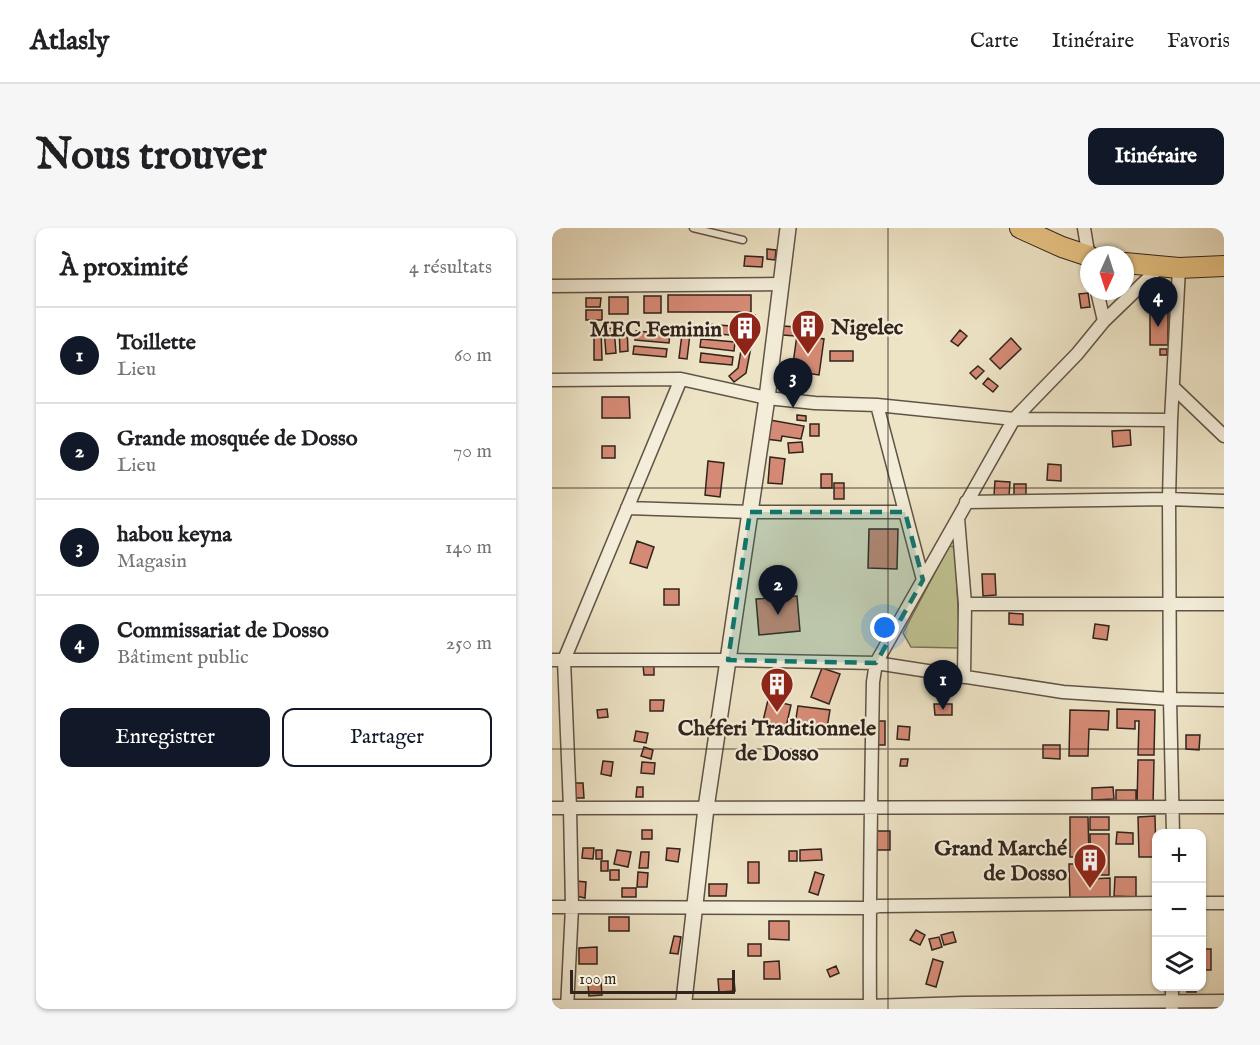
<!DOCTYPE html>
<html lang="fr">
<head>
<meta charset="utf-8">
<style>
	body { margin:0; font-family:"IM FELL English",serif; background:#f6f6f6; color:#202124 }
	.controls { position:absolute; right:18px; bottom:18px; display:grid; overflow:hidden; border-radius:12px; box-shadow:0 2px 4px #0004 }
	.controls button { width:54px; height:54px; display:grid; place-items:center; padding:0; border:0; border-bottom:2px solid #e0e0e0; background:#fff; color:#202124; font:30px sans-serif }
	.compass { position:absolute; left:528px; top:18px; width:54px; height:54px; border-radius:50%; background:#fff; box-shadow:0 2px 4px #0004; rotate:183deg }
	.scale { position:absolute; left:18px; bottom:15px; width:165px; box-sizing:border-box; padding-left:6px; border:3px solid #31241c; border-top:0; font-size:16px; line-height:21px; white-space:nowrap; color:#31241c; -webkit-text-stroke:4px #f3edd9; paint-order:stroke }
	.you { position:absolute; left:333px; top:400px; width:21px; height:21px; margin:-15px; border:4px solid #fff; border-radius:50%; background:#1a73e8; box-shadow:0 0 0 9px #1a73e833 }
	.badge { display:grid; place-items:center; width:39px; height:39px; border-radius:50%; background:#111827; color:#fff; font-size:20px; font-weight:700 }
	.pin { position:absolute; translate:-50% -50px; filter:drop-shadow(0 2px 3px #0008) }
	.pin::after { content:''; position:absolute; top:32px; width:21px; height:18px; background:inherit; clip-path:polygon(0 0,100% 0,50% 100%) }
	.list { margin:0; padding:0; list-style:none }
	h2 { display:flex; justify-content:space-between; align-items:center; height:78px; margin:0; padding:0 24px; font-size:26px }
	h2 small { font-size:20px; font-weight:400; color:#757577 }
	.list li { display:grid; grid-template-columns:39px 1fr auto; gap:18px; align-items:center; box-sizing:border-box; height:96px; padding:0 24px; border-top:2px solid #e0e0e0 }
	.list b { display:block; font-size:22px; white-space:nowrap }
	.list p { margin:0; font-size:20px; white-space:nowrap; color:#757577 }
	.list em { font-size:20px; font-style:normal; color:#757577 }
	.actions { display:flex; gap:12px; padding:18px 24px }
	.actions a { flex:1; padding:14px 0; border:2px solid #111827; border-radius:12px; text-align:center; font-size:21px; color:#111827 }
	.actions .main { background:#111827; color:#fff }
	.icon { flex:none; width:33px; height:33px; fill:none; stroke:currentColor; stroke-width:2; stroke-linecap:round; stroke-linejoin:round }
	.map { position:relative; flex:none; width:672px; height:781px; overflow:hidden; border-radius:12px }
	header { display:flex; align-items:center; gap:36px; box-sizing:border-box; height:84px; padding:0 30px; background:#fff; border-bottom:2px solid #e0e0e0 }
	header strong { font-size:28px }
	nav { display:flex; gap:33px; margin-inline-start:auto; font-size:21px }
	.intro { display:flex; align-items:center; justify-content:space-between; box-sizing:border-box; height:144px; padding:0 36px }
	h1 { margin:0; font-size:42px }
	.button { padding:15px 27px; border-radius:12px; background:#111827; color:#fff; font-size:21px; font-weight:700 }
	main { display:flex; gap:36px; padding:0 36px }
	aside { flex:1; background:#fff; border-radius:12px; box-shadow:0 2px 4px #0004 }
	.map>svg:first-child { display:block }
	.green { fill:#bfc190; stroke:#787256; stroke-width:1.5 }
	.building { fill:#d58a75; stroke:#31241c; stroke-width:1.5 }
	.lines { fill:none; stroke-linecap:round; stroke-linejoin:round }
	.service-casing { stroke:#605446; stroke-width:9 }
	.minor-casing { stroke:#605446; stroke-width:15 }
	.tertiary-casing { stroke:#605446; stroke-width:18 }
	.trunk-casing { stroke:#31241c; stroke-width:22 }
	.service { stroke:#f3edd9; stroke-width:6 }
	.minor { stroke:#f3edd9; stroke-width:12 }
	.tertiary { stroke:#f3edd9; stroke-width:15 }
	.trunk { stroke:#e6c282; stroke-width:20 }
	.marked { fill:#0f766e; fill-opacity:0.2; stroke:#0f766e; stroke-width:4.5; stroke-dasharray:12 8; stroke-linejoin:round }
	.grid { fill:none; stroke:#31241c; stroke-width:1.5; stroke-opacity:0.55 }
	.labels { text-anchor:middle; stroke-width:4.5; stroke-linejoin:round; paint-order:stroke }
	.poi-label { font-size:22px; font-weight:bold; fill:#31241c; stroke:#f3edd9; text-anchor:end }
</style>
</head>
<body>
<header>
<strong>Atlasly</strong>
<nav><a>Carte</a><a>Itinéraire</a><a>Favoris</a></nav>
</header>
<div class="intro"><h1>Nous trouver</h1><a class="button">Itinéraire</a></div>
<main>
<aside>
<h2>À proximité<small>4 résultats</small></h2>
<ul class="list">
<li><span class="badge">1</span><div><b>Toillette</b><p>Lieu</p></div><em>60 m</em></li>
<li><span class="badge">2</span><div><b>Grande mosquée de Dosso</b><p>Lieu</p></div><em>70 m</em></li>
<li><span class="badge">3</span><div><b>habou keyna</b><p>Magasin</p></div><em>140 m</em></li>
<li><span class="badge">4</span><div><b>Commissariat de Dosso</b><p>Bâtiment public</p></div><em>250 m</em></li>
</ul>
<div class="actions"><a class="main">Enregistrer</a><a>Partager</a></div>
</aside>
<div class="map">
<svg width="672" height="781" viewBox="0 0 672 781">
	<rect width="100%" height="100%" fill="#ede3c5"/>
	<filter id="stains"><feTurbulence type="fractalNoise" baseFrequency=".00333" numOctaves="4"/><feColorMatrix values="0 0 0 0 .2 0 0 0 0 .09 0 0 0 0 .02 0 0 0 .5 -.17"/></filter>
	<radialGradient id="worn" r=".72"><stop offset=".6" stop-color="#630" stop-opacity="0"/><stop offset="1" stop-color="#630" stop-opacity=".3"/></radialGradient>
	<path class="green" d="M397,318L403,319L408,420L359,419L351,405Z"/>
	<path class="building" d="M215,21L224,22L223,32L215,31Z
		M193,28L211,29L210,39L192,38Z
		M536,65L538,79L529,80L527,66Z
		M116,67H199V84H116Z
		M92,68H109V85H92Z
		M57,69H76V86H57Z
		M34,70H49L48,79H34Z
		M34,82H50V92H34Z
		M598,83H616V117H598Z
		M189,86L203,87L201,109L186,107Z
		M153,96L179,98L178,107L152,105Z
		M131,98H139L135,131L127,130Z
		M231,98L244,99L243,108L231,107Z
		M42,100H49L50,132H42Z
		M62,100L64,125L54,126L52,101Z
		M67,100H75L76,123L68,124Z
		M408,102L415,108L406,118L399,113Z
		M84,103L118,106L117,115L83,112Z
		M245,107L272,111L267,147L240,143Z
		M459,110L469,121L448,141L438,131Z
		M149,111L183,114L182,123L148,119Z
		M190,117L199,119L194,145L182,154L177,148L186,140Z
		M82,118L115,121L114,129L81,126Z
		M608,121H615V127H608Z
		M278,123H301V133H278Z
		M149,125L181,129L180,137L148,134Z
		M426,138L432,143L424,151L418,145Z
		M436,150L446,158L441,164L431,156Z
		M50,169H77L78,190H50Z
		M245,187L254,188V193L245,192Z
		M218,192L252,198L249,211L230,208L229,213L214,211Z
		M258,196H267V208H258Z
		M578,202L579,217L561,219L560,203Z
		M250,214L251,224L237,225L236,215Z
		M50,218H63V230H50Z
		M218,229L233,231L230,256L216,255Z
		M156,233L172,235L168,269L153,267Z
		M496,236L509,237V253L495,252Z
		M269,246H280V260H269Z
		M443,253L458,254L457,268L442,267Z
		M282,255H292V271H282Z
		M462,256H474V269L462,268Z
		M317,301H346L345,341L316,340Z
		M85,313L102,319L95,340L78,335Z
		M430,346H443L444,367L431,368Z
		M112,361H127V377H112Z
		M245,368L248,403L207,407L204,371Z
		M457,385L471,386V397L457,396Z
		M543,396L557,398L555,412L541,410Z
		M91,437H102V447H92Z
		M270,440L288,446L277,476L259,469Z
		M98,472H112L111,483H98Z
		M216,472L239,477L234,499L211,493Z
		M382,476H400V487H383Z
		M246,478L278,482L275,500L243,496Z
		M55,481L56,489L46,490L45,482Z
		M565,481L603,482L602,527H586L587,493H583V501L565,500Z
		M518,482L557,483L556,502L537,501L536,528H517Z
		M322,493H333V517H322Z
		M346,498L358,499L357,512L345,511Z
		M84,503L96,505L94,515L82,513Z
		M634,507H648L647,522L634,521Z
		M491,517H508V531L491,530Z
		M92,519L101,522L99,531L89,528Z
		M349,531H356L355,538H348Z
		M586,532H602L601,579L585,578Z
		M51,533L61,534L59,548L49,546Z
		M90,534L103,535L102,546L89,545Z
		M22,555H31L32,570H23Z
		M85,559H91V569H84Z
		M561,559L562,571L540,572V560Z
		M564,562H584V576H564Z
		M603,588L604,629H587L586,589Z
		M518,589H536L537,629H518Z
		M538,589H557V602H538Z
		M90,602H100V611H90Z
		M325,603H338V622H325Z
		M565,604L581,605V616H564Z
		M538,606H557V647H539Z
		M31,620H42L41,631L30,630Z
		M115,620L128,621L126,634L114,632Z
		M269,621L270,632L248,633V622Z
		M44,622H50V631H44Z
		M65,622L79,624L76,639L62,636Z
		M237,623H245V633H237Z
		M89,624H97L96,640H87Z
		M49,633H56V643H49Z
		M196,634H207V655H196Z
		M517,636H538V651L558,650V672L518,673Z
		M58,642H67V652H58Z
		M86,644L96,645L95,659H85Z
		M263,644L272,647L266,667L257,664Z
		M563,649H584V669L562,668Z
		M24,653L34,654L33,670L24,668Z
		M157,656H175L174,668H157Z
		M70,660H84V669H70Z
		M57,689H77V703H57Z
		M217,693H237V712L217,711Z
		M364,702L373,707L368,717L358,712Z
		M401,704L404,714L392,717L389,707Z
		M122,708L129,709L126,726L118,725Z
		M387,709L390,719L380,722L377,711Z
		M196,716H209V728H196Z
		M45,719V736H27V720Z
		M650,721H659V742H650Z
		M381,731L391,734L384,759L374,756Z
		M227,733L228,751H212V734Z
		M284,738L287,745L278,749L275,742Z
		M166,751H182L183,763L167,764Z
		M49,754L50,767L37,768L36,756Z
		M635,758H644V764H635Z"/>
	<g class="lines">
		<defs>
			<path id="service" d="M141,0L191,12"/>
			<path id="minor" d="M532,0L537,30
				M0,58L229,56
				M545,63L552,93
				M0,152L129,151L215,170L263,175L325,177L462,191L619,192
				M621,159L672,208
				M325,177L371,352
				M414,274L617,271L672,273
				M75,280L198,284H353
				M406,290L413,376L412,449
				M413,376H672
				M0,432H176L324,435L511,464L618,471L672,472
				M0,580L672,579
				M621,606L618,471L617,271L619,192L627,40
				M650,675H672
				M0,679L317,680L327,678L604,675
				M0,778H318L412,775L672,773
				M15,781L20,679L18,580L12,432L129,151
				M318,781C317,672 319,563 321,454L324,435L462,191L525,126L552,93L608,39
				M620,781V758"/>
			<path id="tertiary" d="M131,781L154,580L215,170L236,0"/>
			<path id="trunk" d="M468,0L510,19L537,28
				M573,35L627,40L672,38"/>
		</defs>
		<use href="#service" class="service-casing"/>
		<use href="#minor" class="minor-casing"/>
		<use href="#tertiary" class="tertiary-casing"/>
		<use href="#trunk" class="trunk-casing"/>
		<use href="#service" class="service"/>
		<use href="#minor" class="minor"/>
		<use href="#tertiary" class="tertiary"/>
		<use href="#trunk" class="trunk"/>
	</g>
	<path class="marked" d="M198,284H353L371,352L324,435L176,432Z"/>
	<path class="grid" d="M336,0V781M0,260H672M0,521H672"/>
	<defs>
		<symbol id="building-pin" viewBox="-11 -11 22 30"><path d="M0 17L-7.5 6A9.5 9.5 0 1 1 7.5 6Z" fill="#8f2418" stroke="#f3edd9"/><path d="M-4-6H4V6H1V3H-1V6H-4ZM-2.5-4.3h1.7v1.8h-1.7ZM.8-4.3h1.7v1.8H.8ZM-2.5-1h1.7V.8h-1.7ZM.8-1h1.7V.8H.8Z" fill="#fff"/></symbol>
	</defs>
	<g fill-rule="evenodd">
		<use href="#building-pin" x="237" y="79" width="38" height="52"/>
		<use href="#building-pin" x="174" y="81" width="38" height="52"/>
		<use href="#building-pin" x="206" y="437" width="38" height="52"/>
		<use href="#building-pin" x="519" y="613" width="38" height="52"/>
	</g>
	<g class="labels">
		<g class="poi-label">
			<text x="279" y="106" text-anchor="start">Nigelec</text>
			<text x="170" y="108">MEC Feminin</text>
			<text x="225" y="507" text-anchor="middle">Chéferi Traditionnele<tspan x="225" dy="25">de Dosso</tspan></text>
			<text x="515" y="627">Grand Marché<tspan x="515" dy="25">de Dosso</tspan></text>
		</g>
	</g>
	<rect width="100%" height="100%" filter="url(#stains)"/>
	<rect width="100%" height="100%" fill="url(#worn)"/>
</svg>
<div class="controls">
<button>+</button>
<button>−</button>
<button><svg class="icon" aria-label="layers" viewBox="0 0 24 24"><path d="M12 4l9 5-9 5-9-5zM3 14l9 5 9-5"/></svg></button>
</div>
<svg class="compass" viewBox="-18 -18 36 36"><path d="M0-13l5 13h-10z" fill="#e53935"/><path d="M0 13l5-13h-10z" fill="#757577"/></svg>
<div class="scale">100 m</div>
<div class="you"></div>
<div class="pin badge" style="left:391px;top:482px">1</div>
<div class="pin badge" style="left:226px;top:387px">2</div>
<div class="pin badge" style="left:241px;top:180px">3</div>
<div class="pin badge" style="left:606px;top:99px">4</div>
</div>
</main>
</body>
</html>
